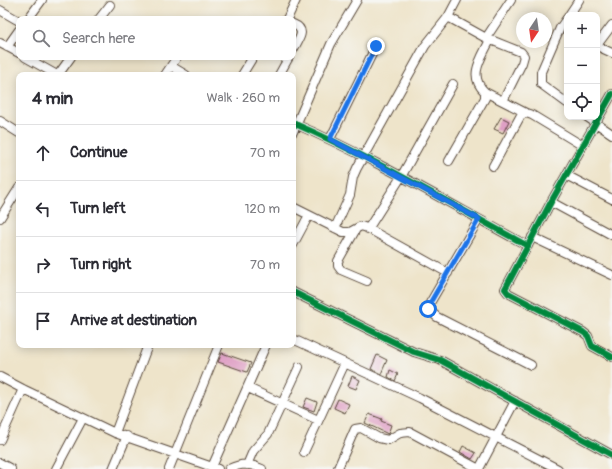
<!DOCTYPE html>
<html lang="en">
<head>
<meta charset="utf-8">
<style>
	body { margin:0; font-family:Pangolin,sans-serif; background:#f2f2f3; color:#2b2b33 }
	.controls { position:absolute; right:12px; top:12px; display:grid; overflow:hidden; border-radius:8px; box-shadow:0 2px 10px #0003 }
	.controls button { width:36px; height:36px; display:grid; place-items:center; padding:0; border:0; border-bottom:1px solid #e1e1e2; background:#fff; color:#2b2b33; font:20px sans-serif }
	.compass { position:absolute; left:516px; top:12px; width:36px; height:36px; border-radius:50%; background:#fff; box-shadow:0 2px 10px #0003; rotate:193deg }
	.stop { position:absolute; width:12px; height:12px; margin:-9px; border:3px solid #1a73e8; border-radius:50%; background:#fff }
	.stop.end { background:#1a73e8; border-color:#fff; box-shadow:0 1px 4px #0008 }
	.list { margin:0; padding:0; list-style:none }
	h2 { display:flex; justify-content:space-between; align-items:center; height:52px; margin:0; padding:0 16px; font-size:17px }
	h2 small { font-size:13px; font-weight:400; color:#7c7c81 }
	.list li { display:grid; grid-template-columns:26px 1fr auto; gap:12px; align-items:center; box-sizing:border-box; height:56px; padding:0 16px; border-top:1px solid #e1e1e2 }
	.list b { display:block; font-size:15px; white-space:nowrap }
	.list em { font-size:13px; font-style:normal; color:#7c7c81 }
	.icon { flex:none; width:22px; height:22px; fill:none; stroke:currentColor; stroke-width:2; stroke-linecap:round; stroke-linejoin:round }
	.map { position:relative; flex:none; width:612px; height:469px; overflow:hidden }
	.search { position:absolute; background:#fff; box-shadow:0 2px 10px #0003; left:16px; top:16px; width:280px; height:44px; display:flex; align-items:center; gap:10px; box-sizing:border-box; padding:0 14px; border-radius:8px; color:#7c7c81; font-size:15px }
	.panel { position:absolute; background:#fff; box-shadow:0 2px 10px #0003; left:16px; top:72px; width:280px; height:276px; border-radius:8px }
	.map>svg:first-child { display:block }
	.building { fill:#df9fc5 }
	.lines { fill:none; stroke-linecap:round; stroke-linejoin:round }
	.street-casing { stroke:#564638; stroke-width:10 }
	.street { stroke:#fff; stroke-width:8 }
	.cycleway-casing { stroke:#f6f6f2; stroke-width:8 }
	.cycleway { stroke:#00873e; stroke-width:6 }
	.route { stroke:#1a73e8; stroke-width:5 }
</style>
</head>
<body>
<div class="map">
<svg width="612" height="469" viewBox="0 0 612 469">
	<rect width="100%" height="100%" fill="#f6f6f2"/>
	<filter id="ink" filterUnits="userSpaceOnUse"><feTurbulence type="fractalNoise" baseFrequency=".025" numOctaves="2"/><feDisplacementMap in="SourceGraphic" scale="8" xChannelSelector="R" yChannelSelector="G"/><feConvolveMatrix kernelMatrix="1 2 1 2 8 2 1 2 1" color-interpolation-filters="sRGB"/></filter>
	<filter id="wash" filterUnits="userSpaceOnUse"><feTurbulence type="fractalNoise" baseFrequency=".012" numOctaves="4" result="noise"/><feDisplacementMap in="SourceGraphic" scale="16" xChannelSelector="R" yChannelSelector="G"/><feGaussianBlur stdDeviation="0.9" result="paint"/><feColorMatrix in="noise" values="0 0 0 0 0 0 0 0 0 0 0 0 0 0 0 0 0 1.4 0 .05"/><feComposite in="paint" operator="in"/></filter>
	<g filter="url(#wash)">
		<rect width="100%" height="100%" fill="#eee4ca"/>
		<g id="blocks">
			<path class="building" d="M501,117L509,121L503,133L494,129Z
				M222,353L251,363L247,372L218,362Z
				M377,355L387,360L381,374L371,369Z
				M390,370L398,374L395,381L388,377Z
				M352,376L360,380L356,389L348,386Z
				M307,398L317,402L314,411L303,407Z
				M338,399L349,404L345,413L334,408Z
				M369,414L382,419L381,421L391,425L388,434L365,423Z
				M463,446L476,453L472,459L460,452Z"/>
		</g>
	</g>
	<g filter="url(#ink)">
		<use href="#blocks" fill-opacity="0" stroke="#564638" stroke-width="1"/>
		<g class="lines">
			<defs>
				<path id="street" d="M457,0L448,17L486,38L521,52L524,56L522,63L503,101
					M0,10L19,21
					M569,15L579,0
					M567,18L560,28L541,72V84L567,103
					M28,19L42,0
					M99,19L110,5
					M287,19L296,0
					M293,24C308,30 298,40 293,50
					M486,38L511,0
					M0,43L19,53
					M597,45L612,25
					M597,46L612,53
					M7,47L19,30
					M25,57L57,75
					M171,66L186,75
					M58,75L71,57
					M165,75L177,57
					M242,75L253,57
					M279,75L289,57
					M485,92L526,113
					M612,94L551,202L505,289L508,293L583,332L588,336L592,346L612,357
					M587,117L612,134
					M0,121L19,133
					M293,123C374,158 450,204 528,246
					M293,132L331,44L357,0
					M330,139L376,46
					M449,161L485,98V92C467,76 482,57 490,40
					M493,166L521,115L526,113L532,115L583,146
					M566,175L612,199
					M551,202L612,235
					M293,207L343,232H350L361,226L367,228L448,273
					M0,218L19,188
					M479,219L430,303L428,309L437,317L531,365
					M335,228L350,195L353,177L357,168L425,46L448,17
					M356,229L338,261V266L341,270L367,281
					M368,229L401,177L453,84
					M532,237L612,275
					M293,245L309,215
					M293,292L414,352L440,360L612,455
					M293,339L420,398L558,469
					M0,377L23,389L115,433L218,469
					M248,388L318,420
					M115,433L148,345
					M0,440L23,389
					M304,452L345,363
					M0,463L11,469
					M247,465L253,451L268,434L299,367
					M212,467L266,345
					M338,468L355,429L361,428L379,438L388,440L400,433L410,432L479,469
					M56,469L83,418
					M113,469L127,436
					M169,469L219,345
					M229,469C242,463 248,463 262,469
					M479,469L515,401"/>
			</defs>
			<use href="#street" class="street-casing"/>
			<use href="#street" class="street"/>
			<defs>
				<path id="cycleway" d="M612,94L551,202L505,289L508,293L583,332L588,336L592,346L612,357
					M293,123C374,158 450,204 528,246
					M293,292L414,352L440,360L612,455"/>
			</defs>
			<use href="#cycleway" class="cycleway-casing"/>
			<use href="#cycleway" class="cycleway"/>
		</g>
	</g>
	<g class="lines" filter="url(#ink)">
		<path class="route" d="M376,46L330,139L479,219L430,303L428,309"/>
	</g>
</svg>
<div class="controls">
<button>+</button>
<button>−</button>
<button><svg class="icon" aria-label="locate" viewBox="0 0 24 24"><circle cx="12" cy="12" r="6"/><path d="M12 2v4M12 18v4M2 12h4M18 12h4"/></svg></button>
</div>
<svg class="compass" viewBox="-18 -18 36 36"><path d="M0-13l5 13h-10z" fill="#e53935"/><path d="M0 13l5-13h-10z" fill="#7c7c81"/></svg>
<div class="stop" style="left:428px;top:309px"></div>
<div class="stop end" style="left:376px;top:46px"></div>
<div class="search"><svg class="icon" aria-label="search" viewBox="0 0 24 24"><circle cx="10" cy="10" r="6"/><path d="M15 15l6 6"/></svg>Search here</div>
<section class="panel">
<h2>4 min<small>Walk · 260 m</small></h2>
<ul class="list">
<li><svg class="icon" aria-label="ahead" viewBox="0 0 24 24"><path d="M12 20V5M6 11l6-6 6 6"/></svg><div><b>Continue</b></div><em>70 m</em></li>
<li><svg class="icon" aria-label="left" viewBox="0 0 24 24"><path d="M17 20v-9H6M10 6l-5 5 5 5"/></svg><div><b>Turn left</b></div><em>120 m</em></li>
<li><svg class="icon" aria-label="right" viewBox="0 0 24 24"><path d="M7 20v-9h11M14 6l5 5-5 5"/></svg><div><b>Turn right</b></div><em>70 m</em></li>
<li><svg class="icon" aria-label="arrive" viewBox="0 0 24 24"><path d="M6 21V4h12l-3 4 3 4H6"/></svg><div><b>Arrive at destination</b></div></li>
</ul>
</section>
</div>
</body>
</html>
